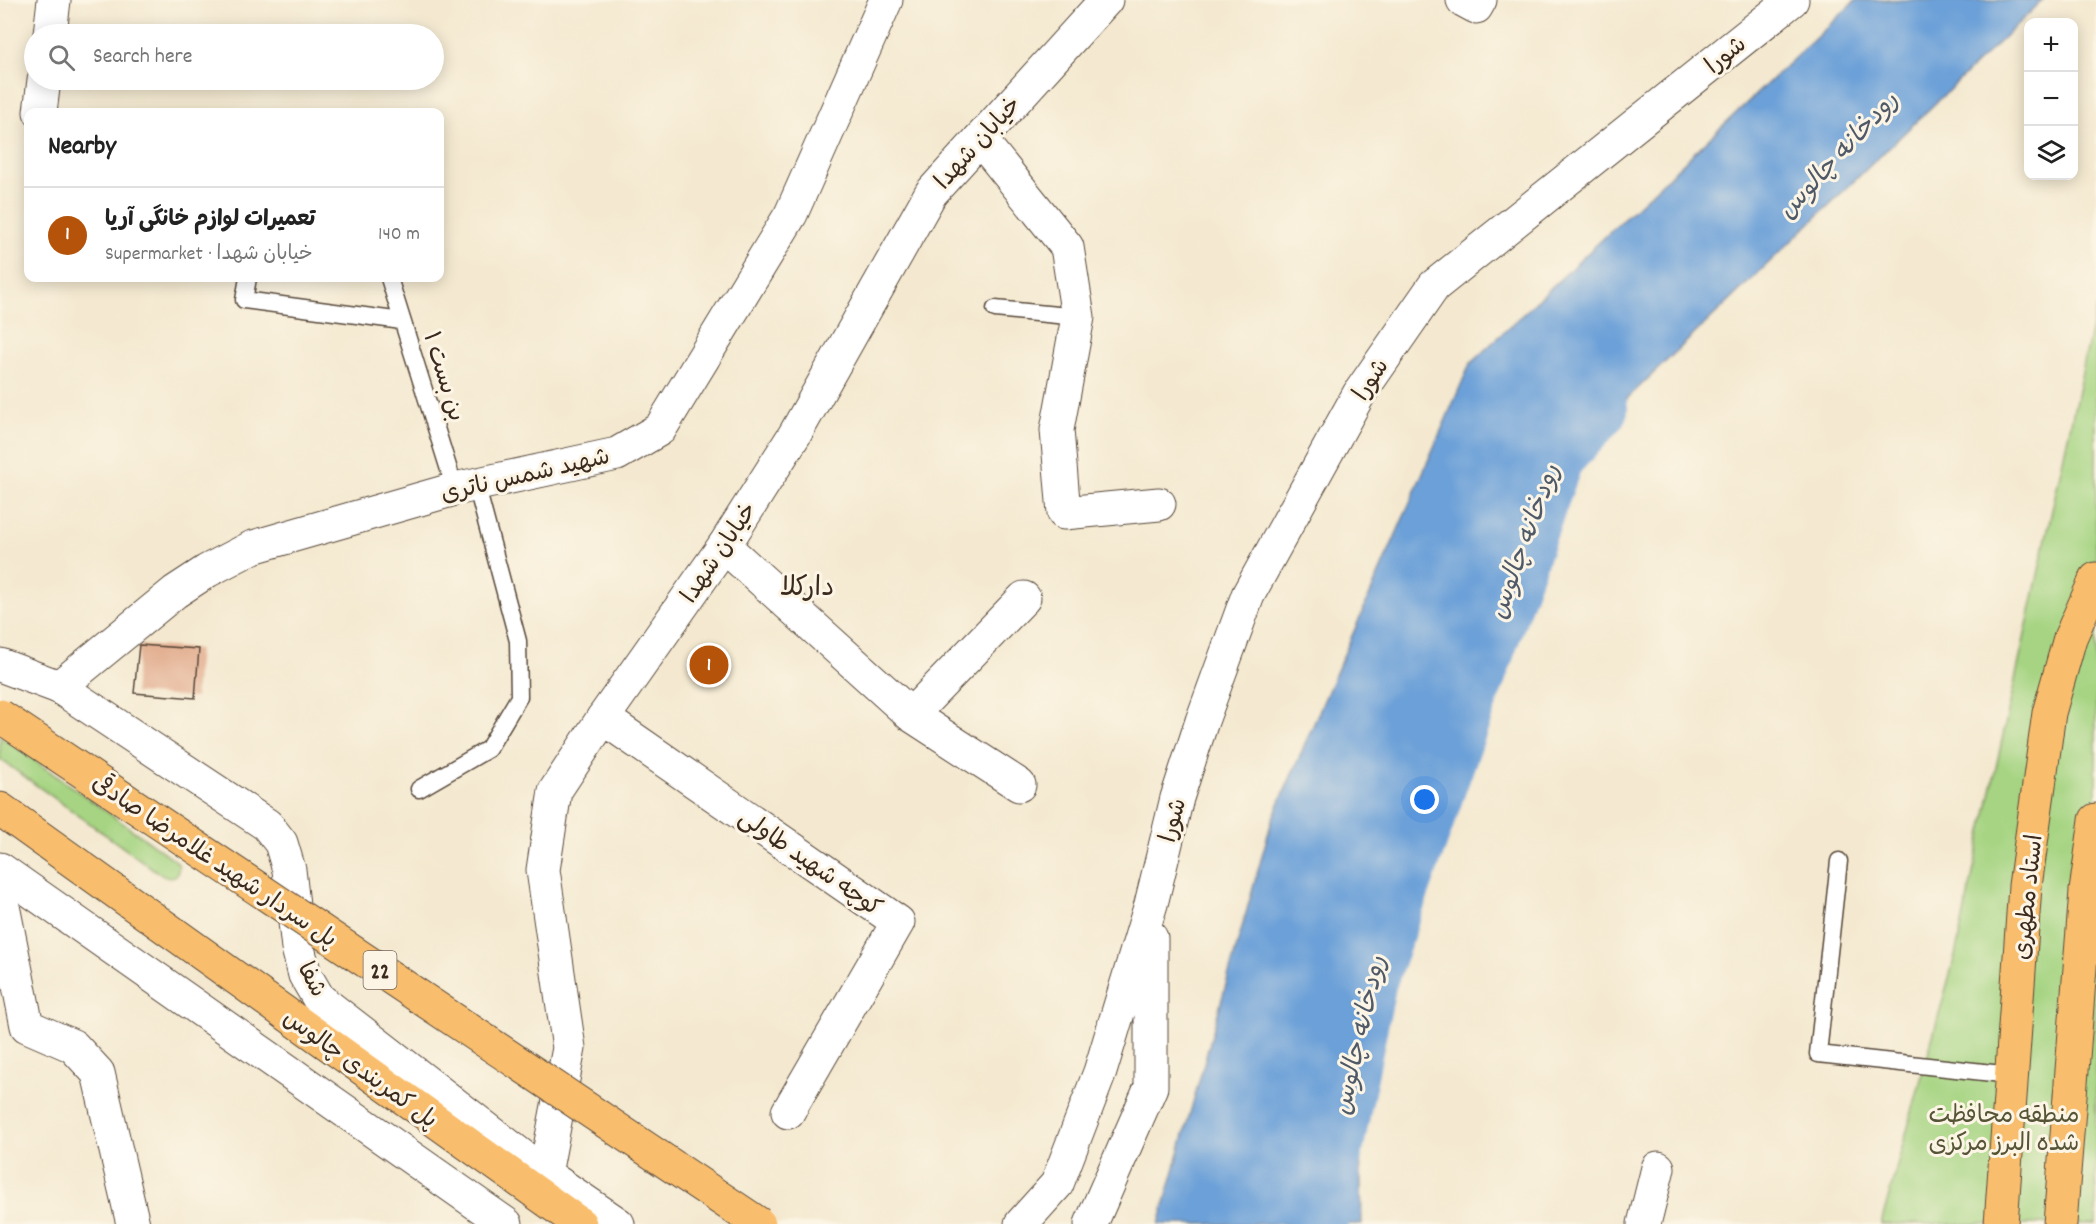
<!DOCTYPE html>
<html lang="en">
<head>
<meta charset="utf-8">
<style>
	body { margin:0; font-family:Dekko,"Playpen Sans Arabic",sans-serif; background:#f6f6f6; color:#222 }
	.controls { position:absolute; right:18px; top:18px; display:grid; overflow:hidden; border-radius:12px; box-shadow:0 3px 15px #0003 }
	.controls button { width:54px; height:54px; display:grid; place-items:center; padding:0; border:0; border-bottom:2px solid #e0e0e0; background:#fff; color:#222; font:30px sans-serif }
	.you { position:absolute; left:1425px; top:800px; width:21px; height:21px; margin:-15px; border:4px solid #fff; border-radius:50%; background:#1a73e8; box-shadow:0 0 0 9px #1a73e833 }
	.badge { display:grid; place-items:center; width:39px; height:39px; border-radius:50%; background:#b45309; color:#fff; font-size:20px; font-weight:700 }
	.pin { position:absolute; translate:-50% -50%; border:3px solid #fff; box-shadow:0 2px 6px #0006 }
	.list { margin:0; padding:0; list-style:none }
	h2 { display:flex; justify-content:space-between; align-items:center; height:78px; margin:0; padding:0 24px; font-size:26px }
	h2 small { font-size:20px; font-weight:400; color:#767676 }
	.list li { display:grid; grid-template-columns:39px 1fr auto; gap:18px; align-items:center; box-sizing:border-box; height:96px; padding:0 24px; border-top:2px solid #e0e0e0 }
	.list b { display:block; font-size:22px; white-space:nowrap }
	.list p { margin:0; font-size:20px; white-space:nowrap; color:#767676 }
	.list em { font-size:20px; font-style:normal; color:#767676 }
	.icon { flex:none; width:33px; height:33px; fill:none; stroke:currentColor; stroke-width:2; stroke-linecap:round; stroke-linejoin:round }
	.map { position:relative; flex:none; width:2096px; height:1224px; overflow:hidden }
	.search { position:absolute; background:#fff; box-shadow:0 3px 15px #0003; left:24px; top:24px; width:420px; height:66px; display:flex; align-items:center; gap:15px; box-sizing:border-box; padding:0 21px; border-radius:33px; color:#767676; font-size:22px }
	.panel { position:absolute; background:#fff; box-shadow:0 3px 15px #0003; left:24px; top:108px; width:420px; height:174px; border-radius:12px }
	.map>svg:first-child { display:block }
	.green { fill:#a6d482; stroke:#707f50; stroke-width:1.5 }
	.water { fill:#6ca0d8; stroke:#54657b; stroke-width:1.5 }
	.lines { fill:none; stroke-linecap:round; stroke-linejoin:round }
	.river { stroke:#6ca0d8; stroke-width:62 }
	.building { fill:#e3b093 }
	.service-casing { stroke:#574739; stroke-width:19 }
	.minor-casing { stroke:#574739; stroke-width:35 }
	.tertiary-casing { stroke:#574739; stroke-width:35 }
	.primary-casing { stroke:#574739; stroke-width:35 }
	.trunk-casing { stroke:#574739; stroke-width:35 }
	.service { stroke:#fff; stroke-width:16 }
	.minor { stroke:#fff; stroke-width:33 }
	.tertiary { stroke:#fff; stroke-width:33 }
	.primary { stroke:#f9be6d; stroke-width:33 }
	.trunk { stroke:#f9be6d; stroke-width:33 }
	.trunk-bridge-casing { stroke:#574739; stroke-width:35; stroke-linecap:butt }
	.trunk-bridge { stroke:#f9be6d; stroke-width:33 }
	.labels { text-anchor:middle; stroke-width:6; stroke-linejoin:round; paint-order:stroke }
	.shield { fill:#fcf5e5; stroke:#75675a; stroke-width:1.5 }
	.shield-label { font-size:22px; font-weight:bold; fill:#3b2a1e }
	.street-label { font-size:24px; fill:#3b2a1e; stroke:#fcf5e5 }
	.park-label { font-size:24px; fill:#565437; stroke:#fcf5e5 }
	.water-label { font-size:26px; font-style:italic; fill:#4f5968; stroke:#fcf5e5 }
	.quarter-label { font-size:27px; fill:#3b2a1e; stroke:#fcf5e5 }
</style>
</head>
<body>
<div class="map">
<svg width="2096" height="1224" viewBox="0 0 2096 1224">
	<rect width="100%" height="100%" fill="#fcf5e5"/>
	<filter id="ink" filterUnits="userSpaceOnUse"><feTurbulence type="fractalNoise" baseFrequency=".0167" numOctaves="2"/><feDisplacementMap in="SourceGraphic" scale="12" xChannelSelector="R" yChannelSelector="G"/><feConvolveMatrix kernelMatrix="1 2 1 2 8 2 1 2 1" color-interpolation-filters="sRGB"/></filter>
	<filter id="wash" filterUnits="userSpaceOnUse"><feTurbulence type="fractalNoise" baseFrequency=".008" numOctaves="4" result="noise"/><feDisplacementMap in="SourceGraphic" scale="24" xChannelSelector="R" yChannelSelector="G"/><feGaussianBlur stdDeviation="1.35" result="paint"/><feColorMatrix in="noise" values="0 0 0 0 0 0 0 0 0 0 0 0 0 0 0 0 0 1.4 0 .05"/><feComposite in="paint" operator="in"/></filter>
	<g filter="url(#wash)">
		<rect width="100%" height="100%" fill="#f4e9d0"/>
		<path class="green" d="M2096,308V1224H1881L1955,956Z
			M0,736L176,861L179,866L177,875L172,878L163,876L0,759Z"/>
		<path class="water" d="M1856,0H2043L1514,507L1355,946L1362,1224H1159L1272,820L1470,364Z"/>
		<g class="lines">
			<path class="river" d="M1317,1224L1366,980L1553,456L1597,409"/>
		</g>
		<g id="blocks">
			<path class="building" d="M139,645L199,649L195,698L134,693Z"/>
		</g>
	</g>
	<g filter="url(#ink)">
		<use href="#blocks" fill-opacity="0" stroke="#574739" stroke-width="1.5"/>
		<g class="lines">
			<defs>
				<path id="service" d="M248,278L244,300L402,321
					M389,278L455,489
					M995,309L1078,317
					M419,789L488,749L519,697L518,641L476,484
					M1839,861L1818,1054L2011,1075"/>
				<path id="minor" d="M1463,0L1476,7L1480,0
					M50,34L54,0
					M40,112L44,80
					M980,139L1067,247L1078,317L1057,430L1064,513L1159,504
					M724,546L911,715L1019,785
					M59,687L267,825L281,843L289,870L298,948L305,975L319,999L545,1174
					M911,715L1024,598
					M603,718L898,922L788,1112
					M0,891L27,1026L73,1046L98,1073L133,1224
					M1644,1224L1658,1168"/>
				<path id="tertiary" d="M0,665L59,687L175,592L207,571L253,547L455,489L617,454L660,429L791,214L886,0
					M0,869L506,1224
					M618,1224L545,1174L569,1048L543,870L555,791L603,718L724,546L795,434L931,193L1106,0
					M1021,1224L1057,1184L1100,1072L1151,904L1177,798L1202,721L1248,595L1359,394L1434,286L1792,0
					M1091,1224L1151,1087V938"/>
				<path id="primary" d="M2001,1224L2025,886L2049,713L2070,638L2096,579
					M2060,1224L2086,891L2096,820"/>
				<path id="trunk" d="M0,809L580,1224"/>
			</defs>
			<use href="#service" class="service-casing"/>
			<use href="#minor" class="minor-casing"/>
			<use href="#tertiary" class="tertiary-casing"/>
			<use href="#primary" class="primary-casing"/>
			<use href="#trunk" class="trunk-casing"/>
			<use href="#service" class="service"/>
			<use href="#minor" class="minor"/>
			<use href="#tertiary" class="tertiary"/>
			<use href="#primary" class="primary"/>
			<use href="#trunk" class="trunk"/>
			<defs>
				<path id="trunk-bridge" d="M0,716L759,1224"/>
			</defs>
			<use href="#trunk-bridge" class="trunk-bridge-casing"/>
			<use href="#trunk-bridge" class="trunk-bridge"/>
		</g>
	</g>
	<g class="labels">
		<rect class="shield" x="363.5" y="951" width="33" height="38" rx="4.5"/>
		<g class="shield-label">
			<text x="380" y="978">22</text>
		</g>
		<g class="street-label">
			<text transform="translate(1725 54) rotate(-39)" y="8">شورا</text>
			<text transform="translate(977 142) rotate(-48)" y="8">خیابان شهدا</text>
			<text transform="translate(445 376) rotate(73)" y="8">بن بست ۱</text>
			<text transform="translate(1370 379) rotate(-57)" y="8">شورا</text>
			<text transform="translate(525 474) rotate(-13)" y="8">شهید شمس ناتری</text>
			<text transform="translate(718 552) rotate(-56)" y="8">خیابان شهدا</text>
			<text transform="translate(1172 820) rotate(-75)" y="8">شورا</text>
			<text transform="translate(215 860) rotate(34)" y="8">پل سردار شهید غلامرضا صادقی</text>
			<text transform="translate(811 862) rotate(35)" y="8">کوچه شهید طاولی</text>
			<text transform="translate(2027 897) rotate(-84)" y="8">استاد مطهری</text>
			<text transform="translate(313 979) rotate(62)" y="8">شفا</text>
			<text transform="translate(361 1068) rotate(36)" y="8">پل کمربندی چالوس</text>
		</g>
		<g class="park-label">
			<text x="2004" y="1122">منطقه محافظت<tspan x="2004" dy="28">شده البرز مرکزی</tspan></text>
		</g>
		<g class="water-label">
			<text transform="translate(1837 154) rotate(-47)" y="9">رودخانه چالوس</text>
			<text transform="translate(1523 541) rotate(-70)" y="9">رودخانه چالوس</text>
			<text transform="translate(1358 1035) rotate(-77)" y="9">رودخانه چالوس</text>
		</g>
		<g class="quarter-label">
			<text x="807" y="595">دارکلا</text>
		</g>
	</g>
</svg>
<div class="controls">
<button>+</button>
<button>−</button>
<button><svg class="icon" aria-label="layers" viewBox="0 0 24 24"><path d="M12 4l9 5-9 5-9-5zM3 14l9 5 9-5"/></svg></button>
</div>
<div class="you"></div>
<div class="pin badge" style="left:709px;top:665px">1</div>
<div class="search"><svg class="icon" aria-label="search" viewBox="0 0 24 24"><circle cx="10" cy="10" r="6"/><path d="M15 15l6 6"/></svg>Search here</div>
<section class="panel">
<h2>Nearby<small></small></h2>
<ul class="list">
<li><span class="badge">1</span><div><b>تعمیرات لوازم خانگی آریا</b><p>Supermarket · خیابان شهدا</p></div><em>140 m</em></li>
</ul>
</section>
</div>
</body>
</html>
